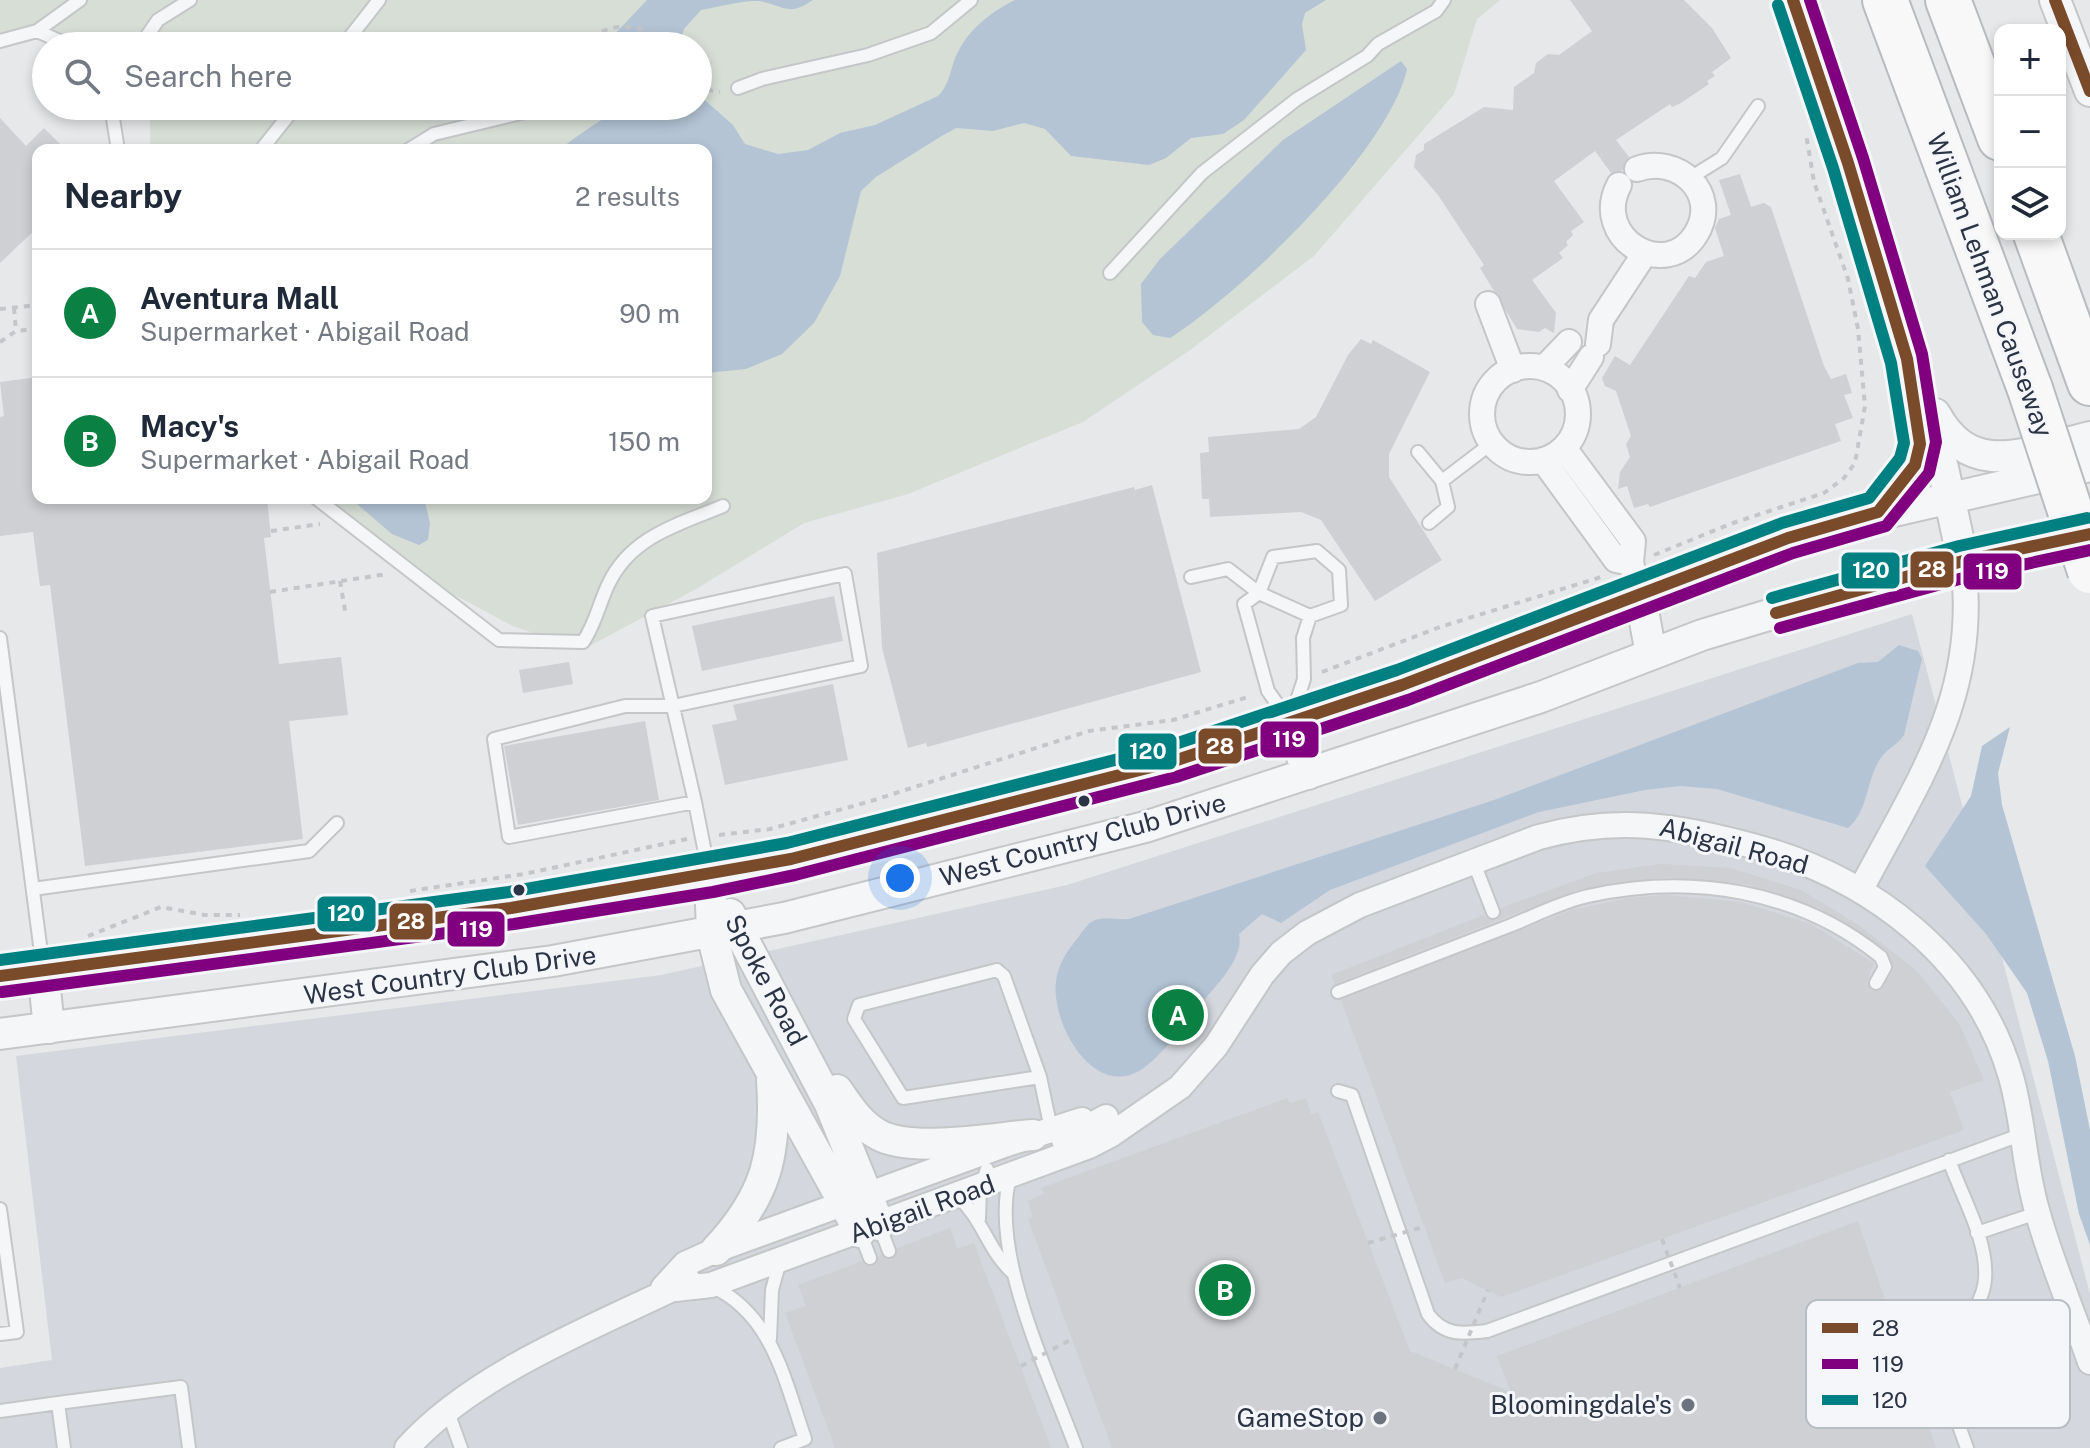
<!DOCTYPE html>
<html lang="en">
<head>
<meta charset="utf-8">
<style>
	body { margin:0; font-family:"Public Sans",sans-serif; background:#f6f6f7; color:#1f2937 }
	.controls { position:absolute; right:24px; top:24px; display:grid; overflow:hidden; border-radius:16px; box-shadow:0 4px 12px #0003 }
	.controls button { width:72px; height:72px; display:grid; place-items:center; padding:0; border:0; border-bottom:2px solid #e0e1e3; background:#fff; color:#1f2937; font:40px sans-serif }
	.you { position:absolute; left:900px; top:878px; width:28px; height:28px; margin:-20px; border:6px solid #fff; border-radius:50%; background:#1a73e8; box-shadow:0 0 0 12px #1a73e833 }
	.badge { display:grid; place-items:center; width:52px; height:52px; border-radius:50%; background:#0b8043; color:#fff; font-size:26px; font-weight:700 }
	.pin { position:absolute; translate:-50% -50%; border:4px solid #fff; box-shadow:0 2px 8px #0006 }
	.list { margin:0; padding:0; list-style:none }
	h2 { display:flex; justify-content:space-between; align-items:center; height:104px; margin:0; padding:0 32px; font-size:34px }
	h2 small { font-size:26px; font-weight:400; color:#747a83 }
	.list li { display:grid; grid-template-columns:52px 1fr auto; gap:24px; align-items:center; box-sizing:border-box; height:128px; padding:0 32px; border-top:2px solid #e0e1e3 }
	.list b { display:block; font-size:30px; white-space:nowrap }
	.list p { margin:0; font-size:26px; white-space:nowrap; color:#747a83 }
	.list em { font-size:26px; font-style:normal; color:#747a83 }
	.icon { flex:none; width:44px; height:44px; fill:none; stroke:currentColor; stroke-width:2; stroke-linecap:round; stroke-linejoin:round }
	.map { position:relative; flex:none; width:2090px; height:1448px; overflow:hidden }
	.search { position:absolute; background:#fff; box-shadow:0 4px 12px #0003; left:32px; top:32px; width:680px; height:88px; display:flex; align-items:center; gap:20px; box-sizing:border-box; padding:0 28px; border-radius:44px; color:#747a83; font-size:30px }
	.panel { position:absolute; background:#fff; box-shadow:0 4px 12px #0003; left:32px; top:144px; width:680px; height:360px; border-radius:16px }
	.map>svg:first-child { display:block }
	.built { fill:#d4d7dd }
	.green { fill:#d6ded6 }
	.water { fill:#b4c4d5 }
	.building { fill:#ced0d3 }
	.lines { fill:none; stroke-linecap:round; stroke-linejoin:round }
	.service-casing { stroke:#c4c6c8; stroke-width:16 }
	.minor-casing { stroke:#c4c6c8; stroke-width:28 }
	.tertiary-casing { stroke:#c4c6c8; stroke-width:34 }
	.motorway-casing { stroke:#b8bbbf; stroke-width:48 }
	.path { stroke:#c5c6ca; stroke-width:4; stroke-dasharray:6 6; stroke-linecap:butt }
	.service { stroke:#f5f6f7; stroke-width:12 }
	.minor { stroke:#f5f6f7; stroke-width:24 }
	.tertiary { stroke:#f5f6f7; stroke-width:30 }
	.motorway { stroke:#f8f8f8; stroke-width:44 }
	.motorway-bridge-casing { stroke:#b8bbbf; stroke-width:48; stroke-linecap:butt }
	.path-bridge { stroke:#c5c6ca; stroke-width:4; stroke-dasharray:6 6; stroke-linecap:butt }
	.motorway-bridge { stroke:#f8f8f8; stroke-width:44 }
	.bus-1-casing { stroke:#f4f6f9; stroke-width:18 }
	.bus-2-casing { stroke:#f4f6f9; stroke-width:18 }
	.bus-3-casing { stroke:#f4f6f9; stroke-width:18 }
	.bus-1 { stroke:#7a4b2a; stroke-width:12 }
	.bus-2 { stroke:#800080; stroke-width:12 }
	.bus-3 { stroke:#008080; stroke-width:12 }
	.bus-dot { fill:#2b3445; stroke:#f4f6f9; stroke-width:3 }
	.poi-dot { fill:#6c737f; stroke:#f4f6f9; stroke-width:3 }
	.labels { text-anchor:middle; stroke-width:6; stroke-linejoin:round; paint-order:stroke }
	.street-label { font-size:26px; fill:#2b3445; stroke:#f4f6f9 }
	.poi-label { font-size:26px; fill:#2b3445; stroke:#f4f6f9; text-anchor:end }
	.key { fill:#f4f6f9; stroke:#b8bcc3; stroke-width:2 }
	.key-label { font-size:22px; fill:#2b3445 }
	.line-badge { stroke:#f4f6f9; stroke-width:3 }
	.badge-label { font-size:22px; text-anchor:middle; font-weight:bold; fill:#fff }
</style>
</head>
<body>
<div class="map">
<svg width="2090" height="1448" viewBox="0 0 2090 1448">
	<rect width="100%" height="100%" fill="#e6e8ea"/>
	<path class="built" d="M1912,614L2090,1294V1448H0V1368L52,1360L16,1056L661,975L1067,885Z"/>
	<path class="green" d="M0,0H1500L1477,19L1454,94L1314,256L1190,350L1083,422L908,494L804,523L696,589L582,650L513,626L453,594L326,498H706V150H150V106H698V46H109L102,37H0Z"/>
	<path class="water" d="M647,0H813C788,17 785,6 759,1C743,0 717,7 701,10L684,29L679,46H609L613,36Z
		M1015,0H1326L1305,13L1302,24L1306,50L1244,120L1223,134L1191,138L1166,158L1149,165L1071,156L1045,129L1024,123L993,131L956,128L940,137L876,177L861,191L840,276L814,323L782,354L746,369L706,373V150H559C571,140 617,108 627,106C650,102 676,106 698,106V94L733,125L745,144L778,154L808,150L840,133L875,125L938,96C951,84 950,65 959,50C971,27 993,11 1015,0Z
		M1401,61L1407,69C1389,151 1241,293 1170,338L1153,335L1142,322L1141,284L1160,259L1283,140Z
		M350,498H424L430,523L428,540L419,545L392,534Z
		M1899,645L1918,651L1922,659L1904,735C1898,744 1892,746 1885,753C1865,774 1871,809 1848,828L1717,789L1680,786L1645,790L1539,812L1330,890L1281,923L1262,914L1239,934C1245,959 1213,988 1199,1006C1183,1026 1154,1068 1130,1075C1086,1088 1051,1018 1056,982C1058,965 1066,952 1077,939C1083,931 1088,921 1099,919C1107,917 1120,920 1129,919L1494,800L1858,663L1878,662Z
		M2010,727L1998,773L2002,805L2075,1056L2090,1130V1245L2079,1214L2048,1061L2027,993L1986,934L1925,866L1971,796L1982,746Z"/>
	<path class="building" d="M1570,0H1684L1712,28L1731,58L1712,72L1715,76L1707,81L1709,84L1681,103L1672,107L1670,104L1616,140L1629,157L1622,171L1611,173L1595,151L1554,181L1584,222L1571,231L1573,235L1566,242L1568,245L1559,253L1563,258L1532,280L1556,313L1554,333L1545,328L1539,332L1517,329L1480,268L1484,265L1438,195L1414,167L1416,155L1424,150V144L1484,107L1513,110L1514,87L1534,73L1536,63L1548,54L1559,55L1592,31Z
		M0,118L26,146L44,128L66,150H38V227L0,263Z
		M1740,174L1751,207L1764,203L1771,207L1824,366L1831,379L1846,374L1852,393L1844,395L1853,418L1835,424L1841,441L1650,507L1648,504L1634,508L1627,486L1618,489L1620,472L1630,457L1626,444L1631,436L1616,391L1605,386L1602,378L1615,356L1630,365L1689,276L1695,278L1706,262L1724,256L1715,228L1719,219L1731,215L1719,180Z
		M1361,339L1371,344L1373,340L1430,372L1389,454V477L1442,560L1375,601L1321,520L1301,512L1210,517L1209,499H1202L1200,453L1209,452L1208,437L1299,429L1316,417L1348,355Z
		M38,377V498H267L271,537L264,538L279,664L341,657L348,715L289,721L303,839L85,866L50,585L40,586L33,532L0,536V417L4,416L0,382Z
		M1152,485L1201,672L927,747L926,743L908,748L882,648L877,553L1134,487L1135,490Z
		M834,596L843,641L702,671L692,626Z
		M569,662L573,684L523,693L519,670Z
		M833,684L848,760L725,785L712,725L737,720L733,705Z
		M645,721L659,800L518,825L504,746Z
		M1661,864L1731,868L1801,890L1860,926L1918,972L1960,1025L1984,1080L1950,1092L1964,1130L1501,1297L1462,1278L1445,1283L1341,1000L1571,910L1628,898L1666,895L1741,902L1811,924L1874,963L1867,982L1872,991L1881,990L1893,971L1886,950L1819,908L1745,884L1666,877L1576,890L1335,984L1331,975L1484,915L1496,921L1500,917L1501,908L1596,873Z
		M1287,1098L1290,1103L1306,1098L1311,1114L1318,1112L1410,1351L1511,1392L1497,1356L1858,1221L1936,1448H1112L1028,1219L1033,1217L1028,1201L1044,1194L1041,1188Z
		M950,1228L957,1249L974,1243L1051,1448H835L785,1313L806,1306L798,1285L862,1261L872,1267L881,1254L891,1260L897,1248Z"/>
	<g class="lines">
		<defs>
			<path id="service" d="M37,31L80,0
				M0,41L37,31L71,46
				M140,46L158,20L190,0
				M343,46L379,0
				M738,88L762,79L868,55L931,33L971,0
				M111,106L118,150
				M261,150L296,106
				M408,150L434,134L550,106
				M1690,178L1722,158L1758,106
				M1110,273L1202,173L1297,99L1367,56L1378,44L1436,11L1444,0
				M1418,452L1442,481L1448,507L1429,523
				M1442,481L1492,443
				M316,498L499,640L583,642C595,625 599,604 608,585C630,537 677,525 723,506
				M1191,577L1228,569L1259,593L1273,557L1317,551L1339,570L1341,605L1310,616
				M1259,593L1310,616L1303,638L1304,679L1290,722L1268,691L1244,604Z
				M0,638L43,968
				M695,802L509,837L494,739L625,706H673L861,666L845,574L652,616L695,802L709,873
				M1474,863L1493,912
				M33,889L309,851L337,823
				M1338,992C1395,970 1452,948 1509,926C1534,916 1561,902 1588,896C1691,873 1799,890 1881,957L1885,967L1876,983
				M1040,1077L903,1098L854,1019L859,1005L997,970L1004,976L1040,1077L1051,1129
				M1338,1091L1352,1095L1428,1314C1444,1336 1462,1334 1487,1331L2020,1135
				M1949,1160C1962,1197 1988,1240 1985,1279C1984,1297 1972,1314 1962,1330C1937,1370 1952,1407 1967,1448
				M1010,1177C989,1253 1049,1374 1076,1448
				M958,1197C983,1219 988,1251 1013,1273
				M0,1209L17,1332L0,1334
				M979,1219L980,1188L987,1169
				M879,1225L889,1251
				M860,1232L870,1258
				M1977,1233L2037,1213
				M711,1286C772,1313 785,1381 805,1439L781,1448
				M770,1339L772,1290L780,1261
				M58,1403L181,1387L189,1448
				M0,1411L58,1403L64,1448
				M448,1412L461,1448"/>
			<path id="minor" d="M1619,185C1591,238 1666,283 1696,234C1721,193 1677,154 1637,169
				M1488,304L1513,370
				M1598,344L1601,320L1645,253
				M1482 414a48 48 0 1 1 96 0a48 48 0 1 1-96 0Z
				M1545,367L1569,342
				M1570,390L1591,357
				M1564,448L1633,541L1631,563L1640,594
				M1543,460L1616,560L1631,563
				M1861,889C1920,777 1980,694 1963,561
				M1064,1140L1106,1117
				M663,1288L685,1264L716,1250L1004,1145L1082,1120
				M675,1289L711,1285L1089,1146L1112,1134L1180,1087L1216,1046L1262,975L1281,953L1307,933L1360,905L1539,837C1619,815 1675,826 1753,846C1869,877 1977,957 2011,1077C2024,1122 2024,1169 2038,1214C2052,1264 2073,1312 2090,1362
				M407,1448C475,1372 599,1325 689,1281"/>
			<path id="tertiary" d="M1793,0L1943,468L1963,561
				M2055,0L2090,91
				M1935,414C1972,482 2029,451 2090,437
				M1878,512C1907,479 1923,467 1916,420
				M1640,594L1651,654
				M1290,722L1308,774
				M710,876L712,934L726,990L860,1232
				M730,914L830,1104L879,1225
				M43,970L49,1028
				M0,976L523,907L791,859L1171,762L1402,685L1719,563L1829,526L2090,466
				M0,1034L553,961L784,918L1145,827L1541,697L1702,635L1762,617L1928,569L2090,534
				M837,1090C849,1107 860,1125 879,1135C912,1153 993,1138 1033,1135
				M716,1250C767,1196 777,1153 772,1080"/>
			<path id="motorway" d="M1885,0L2030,389
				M1948,0L2000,138
				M2036,234L2090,383"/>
		</defs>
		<use href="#service" class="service-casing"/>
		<use href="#minor" class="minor-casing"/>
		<use href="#tertiary" class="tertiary-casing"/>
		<use href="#motorway" class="motorway-casing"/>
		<path class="path" d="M583,46C604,20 644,21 667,46
			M698,82L708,90L720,92
			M14,308L16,331
			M0,309L38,305
			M0,342L16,331L38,329
			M271,531L320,524
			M1654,555L1733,523L1824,493L1844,478L1855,463L1865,406L1858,329L1848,279L1814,182L1806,134
			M340,581L346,616
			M270,592L387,574
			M1322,672L1440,627L1601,577
			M719,835L770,829L868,802L1089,731L1173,720L1251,696
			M410,891L524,874L687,839
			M336,902L358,899
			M88,936L161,907L205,915H240"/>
		<use href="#service" class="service"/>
		<use href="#minor" class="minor"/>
		<use href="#tertiary" class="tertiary"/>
		<use href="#motorway" class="motorway"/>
		<defs>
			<path id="motorway-bridge" d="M2030,389L2090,571"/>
		</defs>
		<use href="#motorway-bridge" class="motorway-bridge-casing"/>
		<path class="path-bridge" d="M1662,1239L1680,1288
			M1368,1243L1423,1227
			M1021,1366L1072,1339
			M1455,1369L1488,1290"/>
		<use href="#motorway-bridge" class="motorway-bridge"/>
		<defs>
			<path id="bus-1" d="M2055,0L2090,91
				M1776,613L1963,561L2090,534
				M0,976L511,908L791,859L1171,762L1402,685L1788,538L1878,512L1915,465L1920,444L1907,359L1848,163L1793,0"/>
			<path id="bus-2" d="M1780,628L1967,577L2090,550
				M2,992L514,924L713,892L795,875L1176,777L1408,700L1793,553L1886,526L1929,473L1936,442L1922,354L1863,158L1810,0"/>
			<path id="bus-3" d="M1772,598L1959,546L2087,518
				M0,960L509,892L787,843L1166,747L1397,670L1782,523L1869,498L1900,458L1904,443L1891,363L1833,168L1778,5"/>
		</defs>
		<use href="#bus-1" class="bus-1-casing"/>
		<use href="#bus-2" class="bus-2-casing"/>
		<use href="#bus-3" class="bus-3-casing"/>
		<use href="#bus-1" class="bus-1"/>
		<use href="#bus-2" class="bus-2"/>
		<use href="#bus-3" class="bus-3"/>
	</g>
	<g class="bus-dot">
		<circle cx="1084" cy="801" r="7"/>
		<circle cx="519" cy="890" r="7"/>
	</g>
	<g class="poi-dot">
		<circle cx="1688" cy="1405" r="8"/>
		<circle cx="1380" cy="1418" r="8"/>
	</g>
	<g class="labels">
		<g class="street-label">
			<text transform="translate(1990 285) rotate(70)" y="9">William Lehman Causeway</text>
			<text transform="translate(1083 840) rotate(-15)" y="9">West Country Club Drive</text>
			<text transform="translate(1734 846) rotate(15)" y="9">Abigail Road</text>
			<text transform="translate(450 975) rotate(-8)" y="9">West Country Club Drive</text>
			<text transform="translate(766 980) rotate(62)" y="9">Spoke Road</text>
			<text transform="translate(922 1209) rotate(-20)" y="9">Abigail Road</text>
		</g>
		<g class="poi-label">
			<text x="1672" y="1414">Bloomingdale's</text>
			<text x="1364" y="1427">GameStop</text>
		</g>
	</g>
	<rect x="1806" y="1300" width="264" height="128" rx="12" class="key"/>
	<rect x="1822" y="1323" width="36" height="10" fill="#7a4b2a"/>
	<rect x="1822" y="1359" width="36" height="10" fill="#800080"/>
	<rect x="1822" y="1395" width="36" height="10" fill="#008080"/>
	<g class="key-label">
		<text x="1872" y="1336">28</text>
		<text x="1872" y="1372">119</text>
		<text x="1872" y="1408">120</text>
	</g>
	<g class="line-badge">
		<rect x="1909" y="550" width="46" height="39" rx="8" fill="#7a4b2a"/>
		<rect x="1840" y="551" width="61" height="39" rx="8" fill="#008080"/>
		<rect x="1962" y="552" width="61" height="39" rx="8" fill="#800080"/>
		<rect x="1259" y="720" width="61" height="39" rx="8" fill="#800080"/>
		<rect x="1197" y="727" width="46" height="38" rx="8" fill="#7a4b2a"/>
		<rect x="1117" y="732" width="61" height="39" rx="8" fill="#008080"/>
		<rect x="316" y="895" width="61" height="38" rx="8" fill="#008080"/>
		<rect x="388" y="902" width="46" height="39" rx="8" fill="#7a4b2a"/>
		<rect x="446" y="910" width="60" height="38" rx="8" fill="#800080"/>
	</g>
	<g class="badge-label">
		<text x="1932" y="577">28</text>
		<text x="1871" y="578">120</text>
		<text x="1992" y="579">119</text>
		<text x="1289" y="747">119</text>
		<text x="1220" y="754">28</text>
		<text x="1148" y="759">120</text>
		<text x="346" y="921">120</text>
		<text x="411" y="929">28</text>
		<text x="476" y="937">119</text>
	</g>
</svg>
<div class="controls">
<button>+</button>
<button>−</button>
<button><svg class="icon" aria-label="layers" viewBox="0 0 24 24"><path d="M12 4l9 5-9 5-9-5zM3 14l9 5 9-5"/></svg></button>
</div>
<div class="you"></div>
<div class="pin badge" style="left:1178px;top:1015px">A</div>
<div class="pin badge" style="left:1225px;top:1290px">B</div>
<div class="search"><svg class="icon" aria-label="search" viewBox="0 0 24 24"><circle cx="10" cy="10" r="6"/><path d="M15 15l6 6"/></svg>Search here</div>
<section class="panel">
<h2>Nearby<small>2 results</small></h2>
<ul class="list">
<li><span class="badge">A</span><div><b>Aventura Mall</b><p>Supermarket · Abigail Road</p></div><em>90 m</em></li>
<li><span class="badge">B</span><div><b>Macy's</b><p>Supermarket · Abigail Road</p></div><em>150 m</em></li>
</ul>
</section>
</div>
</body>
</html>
